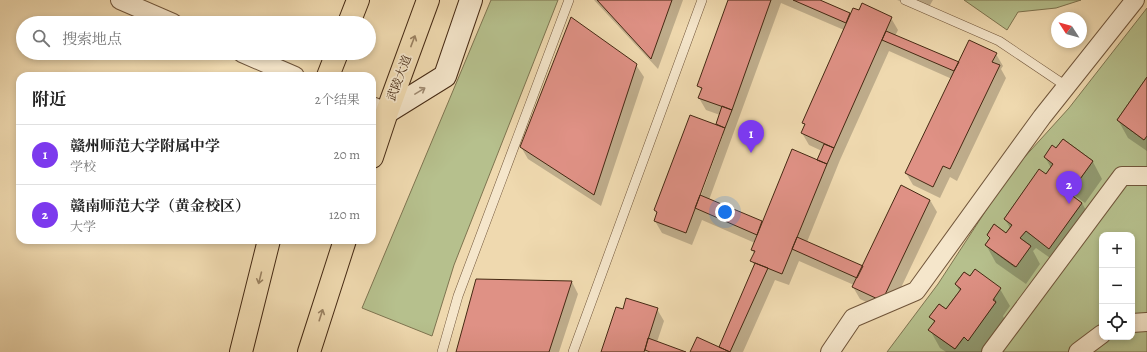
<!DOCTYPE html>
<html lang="zh">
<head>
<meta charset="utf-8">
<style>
	body { margin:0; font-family:Alegreya,"Noto Serif SC",serif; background:#f6f6f6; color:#222 }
	.controls { position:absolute; right:12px; bottom:12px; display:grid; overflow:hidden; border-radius:8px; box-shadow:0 2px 6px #0003 }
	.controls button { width:36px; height:36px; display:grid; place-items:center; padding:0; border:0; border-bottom:1px solid #e0e0e0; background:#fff; color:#222; font:20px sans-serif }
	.compass { position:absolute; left:1051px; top:12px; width:36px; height:36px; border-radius:50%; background:#fff; box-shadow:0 2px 6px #0003; rotate:306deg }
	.you { position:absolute; left:725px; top:212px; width:14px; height:14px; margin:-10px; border:3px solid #fff; border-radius:50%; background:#1a73e8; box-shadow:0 0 0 6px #1a73e833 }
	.badge { display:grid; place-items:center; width:26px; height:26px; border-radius:50%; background:#7c3aed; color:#fff; font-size:13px; font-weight:700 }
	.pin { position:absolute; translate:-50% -33px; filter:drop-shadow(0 1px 2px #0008) }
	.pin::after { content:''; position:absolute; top:21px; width:14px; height:12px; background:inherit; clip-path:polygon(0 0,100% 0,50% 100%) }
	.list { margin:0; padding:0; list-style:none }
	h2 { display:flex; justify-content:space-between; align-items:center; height:52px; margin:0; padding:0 16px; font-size:17px }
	h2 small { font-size:13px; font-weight:400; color:#767676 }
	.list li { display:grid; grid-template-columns:26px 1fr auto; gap:12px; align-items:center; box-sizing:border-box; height:60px; padding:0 16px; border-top:1px solid #e0e0e0 }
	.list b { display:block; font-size:15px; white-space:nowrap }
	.list p { margin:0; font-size:13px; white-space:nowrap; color:#767676 }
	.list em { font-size:13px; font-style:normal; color:#767676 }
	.icon { flex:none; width:22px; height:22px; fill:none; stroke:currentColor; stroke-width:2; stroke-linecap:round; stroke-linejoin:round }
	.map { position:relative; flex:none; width:1147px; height:352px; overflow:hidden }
	.search { position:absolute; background:#fff; box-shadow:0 2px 6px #0003; left:16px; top:16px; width:360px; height:44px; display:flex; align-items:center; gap:10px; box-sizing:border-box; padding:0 14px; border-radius:22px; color:#767676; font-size:15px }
	.panel { position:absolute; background:#fff; box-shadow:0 2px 6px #0003; left:16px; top:72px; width:360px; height:172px; border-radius:12px }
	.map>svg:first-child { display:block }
	.green { fill:#b6c08d; stroke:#7e7450; fill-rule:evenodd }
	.shadow { fill:#0003; fill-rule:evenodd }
	.building { fill:#df9185; stroke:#452913 }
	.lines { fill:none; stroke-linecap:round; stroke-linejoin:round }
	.lane-casing { stroke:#70553a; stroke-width:10 }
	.street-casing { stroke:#70553a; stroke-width:20 }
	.secondary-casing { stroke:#452913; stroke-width:24 }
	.primary-casing { stroke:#452913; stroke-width:24 }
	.lane { stroke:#f5e6cb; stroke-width:9 }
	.street { stroke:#f5e6cb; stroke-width:18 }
	.secondary { stroke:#f5e6cb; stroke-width:22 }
	.primary { stroke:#efd9af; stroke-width:22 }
	.oneway { stroke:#9a8161 }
	.oneway2 { stroke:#9d886f }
	.labels { text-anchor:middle; stroke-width:3.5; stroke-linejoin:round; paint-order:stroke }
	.street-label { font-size:12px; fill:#452913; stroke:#f5e6cb }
</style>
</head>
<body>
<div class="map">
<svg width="1147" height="352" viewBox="0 0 1147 352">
	<rect width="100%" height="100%" fill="#efd9af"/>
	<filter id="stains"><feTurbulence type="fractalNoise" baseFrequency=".005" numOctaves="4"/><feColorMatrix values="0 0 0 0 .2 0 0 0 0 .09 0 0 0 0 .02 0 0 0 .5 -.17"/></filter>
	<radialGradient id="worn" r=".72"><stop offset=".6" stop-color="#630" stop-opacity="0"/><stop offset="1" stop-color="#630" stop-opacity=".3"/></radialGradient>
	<path class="green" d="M491,0H558L454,265L432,336L362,308Z
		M964,0H1081L1056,8L1018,12L1007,30Z
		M1147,8V77L1117,120L1144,140L1147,136V352H887L938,284L1011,172L1069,108ZM1063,139L1093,161L1075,186L1063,178L1058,185L1082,203L1049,248L1026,231L1020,238L1031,246L1015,267L985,245L990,238L987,235L994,224L1006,233L1012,225L1004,219L1039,170L1046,174L1053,164L1044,157L1052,146L1056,148ZM1102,235H1132V337H1102ZM975,269L996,302L968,340L964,337L955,349L929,330L935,321L930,316L939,304L946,309L961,289L955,284L964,272L970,276Z"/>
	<path class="shadow" d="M594,0H683L658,69Z
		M729,0H818L851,14L891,18L898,30L895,36L959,63L996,54L1003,66L1001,69L1006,78L957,181L950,177L940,198L913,185L906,173L952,79L889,51L840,160L807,242L863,267L930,200L937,212L889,313L860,299L853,287L854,285L799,261L789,285L775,280L743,352H691L720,348L755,266L752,261L754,254L752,250L755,243L702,220L692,245L662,233L655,221L657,215L655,210L716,125L720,115L706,110L699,98L702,91L699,86ZM781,3L844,30L803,122L805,127L802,133L809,145L822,151L818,161L763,223L709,200ZM721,135H723L699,201L697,200Z
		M897,0H933L927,10Z
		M636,65L644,77L601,206L528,159L521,147Z
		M1147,79V151L1128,138L1118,120Z
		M1045,157L1093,162L1102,179L1085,203L1074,195L1072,197L1082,203L1092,221L1060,265L1036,248L1033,251L1040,264L1026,284L996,263L986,245L990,239L988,235L1007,234L1010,228L1005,219L1051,168Z
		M970,278L1000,289L1010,306L1003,316L1005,320L982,352H946L940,348L930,330L935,324L931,317L946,311L960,292L956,284Z
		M572,282L578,294L559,352H457Z
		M657,309L664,321L657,342L684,352H602L623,310Z"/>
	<path class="building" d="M597,0H672L651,59Z
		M728,0H771L732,110L698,98L702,88L697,86Z
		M793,0H820L850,13L846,23Z
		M862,3L892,17L834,148L801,133L805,124L802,123L853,8L859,10Z
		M571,17L637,64L594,195L520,147Z
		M886,31L959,62L954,71L882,40Z
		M969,40L997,53L992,62L1000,65L950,169L943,166L933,187L905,173Z
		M1147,77V136L1144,140L1117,120Z
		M722,106L732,110L725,128L716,124Z
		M690,115L725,128L686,233L654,221L657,212L654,210Z
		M1063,139L1093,161L1075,186L1063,178L1058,185L1082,203L1049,249L1026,231L1020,238L1031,246L1016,267L985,245L990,238L987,235L994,224L1006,233L1012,225L1004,219L1039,169L1046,174L1053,164L1044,157L1052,145L1056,148Z
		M824,144L834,148L827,164L817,160Z
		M792,149L827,164L782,274L750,261L755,251L751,250Z
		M901,185L930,200L882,301L852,287Z
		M700,195L762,221L757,235L695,208Z
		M797,237L863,266L857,278L792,249Z
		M755,263L768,268L730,352L719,347Z
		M975,269L1001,288L993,300L996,302L968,341L964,337L955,349L928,330L935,321L929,317L939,304L946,309L961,289L955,284L964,272L970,276Z
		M476,279L572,281L549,352H456Z
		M626,298L658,308L644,352H601L616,307L623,309Z
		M697,337L730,352H690Z
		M648,338L686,352H650L645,350Z"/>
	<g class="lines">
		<defs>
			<path id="lane" d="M905,0L999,41L1066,86
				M442,352L458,296L569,0
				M573,352L702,0"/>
			<path id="street" d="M120,0L173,23
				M242,53L295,76
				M372,106L387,112
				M1132,323L1147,322
				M830,352L853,318L916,291L1042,117L1135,0
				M991,352L1122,176H1147
				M1078,352L1102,334"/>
			<path id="secondary" d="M387,112L445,76L471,0"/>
			<path id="primary" d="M349,23L358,0
				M328,76L337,53
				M372,157L387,112L428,0
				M241,352L269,240
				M309,352L345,240"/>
		</defs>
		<use href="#lane" class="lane-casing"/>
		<use href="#street" class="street-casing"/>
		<use href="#secondary" class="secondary-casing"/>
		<use href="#primary" class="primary-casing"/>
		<use href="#lane" class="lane"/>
		<use href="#street" class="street"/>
		<use href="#secondary" class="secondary"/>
		<use href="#primary" class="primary"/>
	</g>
	<defs><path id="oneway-shaft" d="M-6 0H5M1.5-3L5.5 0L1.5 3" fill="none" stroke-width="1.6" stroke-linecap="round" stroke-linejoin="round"/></defs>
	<g class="oneway">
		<use href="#oneway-shaft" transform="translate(413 41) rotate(-69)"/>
		<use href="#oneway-shaft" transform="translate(260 278) rotate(104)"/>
		<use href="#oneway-shaft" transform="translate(321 315) rotate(-72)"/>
	</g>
	<use class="oneway2" href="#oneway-shaft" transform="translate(420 91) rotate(-31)"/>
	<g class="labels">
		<g class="street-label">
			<text transform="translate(399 78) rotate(-69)" y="4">武陵大道</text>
		</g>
	</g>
	<rect width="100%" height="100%" filter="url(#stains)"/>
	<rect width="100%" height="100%" fill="url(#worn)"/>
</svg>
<div class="controls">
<button>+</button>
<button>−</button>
<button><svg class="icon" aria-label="locate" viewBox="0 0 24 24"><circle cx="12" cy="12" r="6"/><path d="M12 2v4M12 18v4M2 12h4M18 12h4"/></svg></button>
</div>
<svg class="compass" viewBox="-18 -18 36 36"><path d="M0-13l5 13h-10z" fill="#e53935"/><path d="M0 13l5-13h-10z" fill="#767676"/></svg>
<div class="you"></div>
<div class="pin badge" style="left:751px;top:153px">1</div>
<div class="pin badge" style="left:1069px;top:204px">2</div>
<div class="search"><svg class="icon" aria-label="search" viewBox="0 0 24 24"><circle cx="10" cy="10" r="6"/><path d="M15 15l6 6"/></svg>搜索地点</div>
<section class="panel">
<h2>附近<small>2个结果</small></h2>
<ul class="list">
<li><span class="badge">1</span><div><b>赣州师范大学附属中学</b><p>学校</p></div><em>20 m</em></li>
<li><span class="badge">2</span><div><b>赣南师范大学（黄金校区）</b><p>大学</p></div><em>120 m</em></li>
</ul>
</section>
</div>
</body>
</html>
